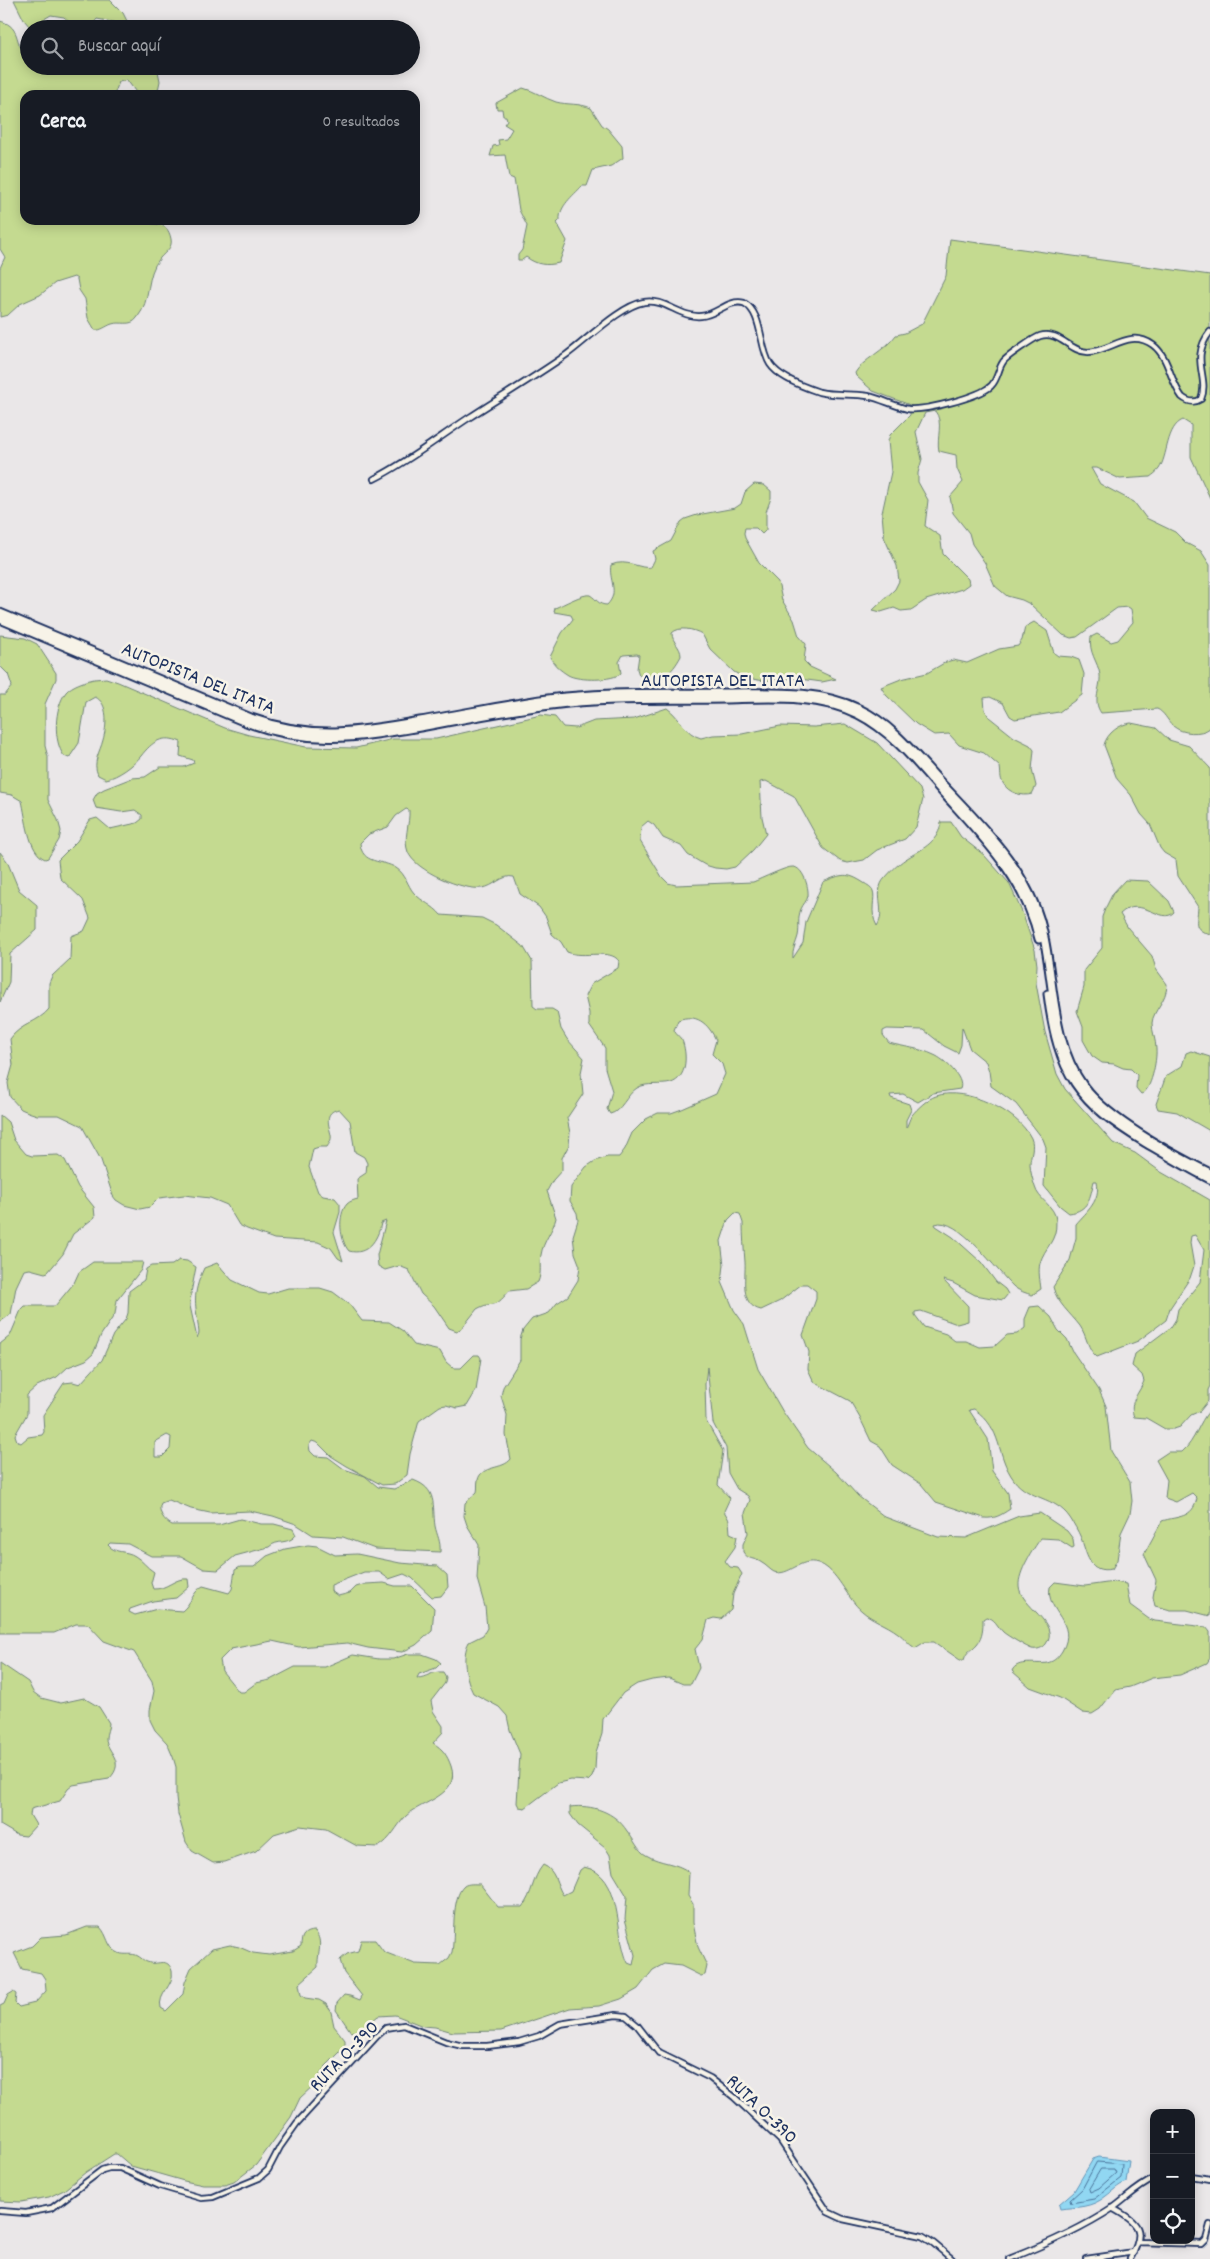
<!DOCTYPE html>
<html lang="es">
<head>
<meta charset="utf-8">
<style>
	body { margin:0; font-family:Dekko,sans-serif; background:#242831; color:#f1f3f6 }
	.controls { position:absolute; right:15px; bottom:15px; display:grid; overflow:hidden; border-radius:10px; box-shadow:0 2px 12px #0003 }
	.controls button { width:45px; height:45px; display:grid; place-items:center; padding:0; border:0; border-bottom:1px solid #363941; background:#171b24; color:#f1f3f6; font:25px sans-serif }
	.list { margin:0; padding:0; list-style:none }
	h2 { display:flex; justify-content:space-between; align-items:center; height:65px; margin:0; padding:0 20px; font-size:21px }
	h2 small { font-size:16px; font-weight:400; color:#9ea1a6 }
	.icon { flex:none; width:28px; height:28px; fill:none; stroke:currentColor; stroke-width:2; stroke-linecap:round; stroke-linejoin:round }
	.map { position:relative; flex:none; width:1210px; height:2259px; overflow:hidden }
	.search { position:absolute; background:#171b24; box-shadow:0 2px 12px #0003; left:20px; top:20px; width:400px; height:55px; display:flex; align-items:center; gap:12px; box-sizing:border-box; padding:0 18px; border-radius:28px; color:#9ea1a6; font-size:19px }
	.panel { position:absolute; background:#171b24; box-shadow:0 2px 12px #0003; left:20px; top:90px; width:400px; height:135px; border-radius:15px }
	.map>svg:first-child { display:block }
	.green { fill:#c4da90; stroke:#708477; fill-rule:evenodd }
	.water { fill:#91d7f2; stroke:#6294b7 }
	.lines { fill:none; stroke-linecap:round; stroke-linejoin:round }
	.shore { stroke:#4a7299; stroke-width:1 }
	.minor-casing { stroke:#1b2f5e; stroke-width:8 }
	.highway-casing { stroke:#1b2f5e; stroke-width:11 }
	.minor { stroke:#f7f3e8; stroke-width:4.5 }
	.highway { stroke:#f7f3e8; stroke-width:7 }
	.labels { text-anchor:middle; stroke-width:5; stroke-linejoin:round; paint-order:stroke }
	.street-label { font-size:20px; fill:#1b2f5e; stroke:#f7f3e8 }
</style>
</head>
<body>
<div class="map">
<svg width="1210" height="2259" viewBox="0 0 1210 2259">
	<rect width="100%" height="100%" fill="#eae7e8"/>
	<filter id="ink" filterUnits="userSpaceOnUse"><feTurbulence type="fractalNoise" baseFrequency=".02" numOctaves="2"/><feDisplacementMap in="SourceGraphic" scale="10" xChannelSelector="R" yChannelSelector="G"/><feConvolveMatrix kernelMatrix="1 2 1 2 8 2 1 2 1" color-interpolation-filters="sRGB"/></filter>
	<g filter="url(#ink)">
		<path class="green" d="M14,0H110L123,13L129,25L97,19L90,27C76,32 73,25 64,17L51,15L30,27L24,20Z
			M0,21C24,27 12,48 29,55V66H157L160,81L157,95H138L127,80L119,82L114,95H25V220H142C152,228 167,218 171,239C173,248 165,252 160,258C145,275 152,300 137,318C131,327 121,321 112,324C106,326 101,331 95,330L88,318L85,299L79,290L77,279L74,277L55,283L40,295L20,304L8,315L0,317V268L5,257L0,249Z
			M523,88C535,91 544,98 556,102C567,105 580,103 591,108L602,125L608,129L622,146L623,158L611,166L593,170L587,186H582C573,196 559,206 560,220L557,223L567,241L559,263C546,266 537,265 526,257L522,260H518V255L522,250L527,226L519,210L514,179L509,177L505,155L490,156L493,146L499,145L498,140L506,139L512,129L504,124L507,120L506,116H503L502,109H497L496,103Z
			M950,239L1210,275V498L1191,457V425L1183,420C1166,427 1168,456 1159,469C1157,472 1153,475 1150,477L1120,479L1097,468H1091L1100,484L1134,502L1146,518L1175,532L1186,543L1201,551L1210,565V728C1201,735 1182,734 1173,726C1167,720 1164,712 1157,709L1101,713C1092,700 1101,689 1100,675C1098,661 1088,653 1091,637L1097,634L1111,642L1118,640L1133,622L1131,609L1128,607L1117,608L1077,637L1071,638L1063,635L1030,604L1022,600L1007,596L995,586L985,563L972,544L969,533L953,513L950,497L963,482L957,469L956,455L939,451C936,438 944,422 935,411L925,413L916,432L922,459L918,473V482L928,500L925,526L940,536L943,554L968,579L969,584L962,589L926,600L911,610L901,611L894,608L881,612L873,610L895,589L899,581L897,566L884,537L882,513L891,472L888,441L890,435L910,415V405L873,391L856,376L855,373C862,360 886,350 896,335L905,333L922,324L946,276Z
			M754,484L764,485L771,491V498L766,512V530L762,534L756,528H745L744,533L745,538L759,563L778,582L782,600L794,620L799,636L806,644L804,661L810,667L836,679L822,682L792,678L765,681L745,678L734,672L710,649L702,634C693,629 679,626 672,633C672,643 681,646 681,656C672,673 660,685 639,675L637,669L639,655L637,654L623,655L619,662L621,673C614,681 578,681 568,675C560,670 554,665 550,657L562,633L573,619L571,615L554,612L555,608C562,605 584,593 590,595C597,599 598,605 607,605C620,592 608,579 611,565C627,558 641,570 651,567L655,559L653,551L671,541L681,522L685,519L697,515L735,508L741,504L745,492Z
			M1034,622L1047,631L1054,653L1058,656L1071,657L1079,660L1084,674L1082,695L1059,712L1015,719L1010,716L1003,703L990,697L984,698L985,710L989,717L1014,737L1030,745L1034,750L1032,770L1036,786L1032,794C1023,797 1008,793 1003,783C1000,779 1001,772 1000,767L984,753L959,745L949,734L934,735L916,724L886,695L881,687L901,679L927,673L946,662L953,660L967,663L999,649L1018,646L1022,640L1025,627Z
			M0,635L25,638L37,644L56,673V679L45,704V746L48,757V800L58,820L61,831L59,840L48,858L45,859C28,852 26,817 22,801L12,795L0,793V695H5L12,686L8,674L0,666Z
			M94,679L106,678L118,682L225,728L249,735L306,747L356,748L393,739H436L541,715L555,717L563,727L576,728L594,721L634,719L667,708C680,717 685,734 701,738L713,735L742,734L780,726L814,727L845,724L877,743L920,789L923,799L916,827L905,839L877,850L864,860L848,863L840,861L823,848L794,796L766,781L760,782L762,817L766,834L753,850L735,867L726,869L715,868L705,865L688,855L681,846L663,838L654,825L648,821L641,827L640,841L662,877L668,883L676,885L753,882C761,879 787,866 793,867C803,867 809,887 808,896C807,901 803,904 801,909C797,918 800,928 798,936C796,944 792,950 793,958L803,943L806,922L823,882C842,874 847,872 864,883C867,885 872,887 873,891C876,898 869,912 877,926C887,912 872,891 885,878C892,870 900,862 909,857C924,848 939,841 941,822H951L961,837L984,855L1009,883L1022,912L1035,950L1037,965L1036,983L1045,1032L1057,1074L1065,1089L1113,1143L1135,1153L1161,1172L1210,1200V1386L1208,1390V1401L1200,1411L1191,1415L1180,1427L1174,1429H1165L1146,1418L1134,1417C1128,1402 1139,1394 1144,1381L1142,1375L1132,1366L1135,1354L1171,1327L1176,1319L1178,1309L1200,1282L1204,1250L1195,1235L1191,1236L1190,1243L1194,1266L1190,1278L1170,1308L1166,1320L1138,1341L1097,1357C1087,1349 1087,1336 1080,1326C1070,1313 1057,1303 1053,1287L1070,1260L1076,1238V1224C1087,1211 1101,1201 1097,1181H1094C1090,1197 1089,1211 1069,1213L1060,1206L1044,1186L1046,1147L1043,1139L1016,1104L991,1086L989,1071L986,1062L970,1049L962,1027L961,1045L958,1053L944,1046L924,1030L887,1029L883,1031V1035L889,1043C903,1047 920,1048 934,1055C944,1059 965,1078 960,1089L933,1093L918,1102L903,1094L890,1095L891,1098L909,1104L911,1110L906,1120V1128C908,1125 909,1119 912,1115C918,1108 927,1099 936,1096C965,1086 1018,1111 1031,1138C1035,1147 1030,1155 1030,1164C1030,1171 1033,1181 1035,1187C1038,1200 1056,1206 1056,1221C1057,1242 1045,1246 1040,1263C1038,1271 1040,1281 1041,1289L1032,1295C1026,1293 1019,1291 1014,1287C998,1273 958,1215 935,1224L936,1226L953,1237L981,1262L996,1282L1005,1289L1008,1294L1003,1300L975,1295L953,1283L943,1280L968,1306V1321L957,1324L921,1311L915,1312V1315L924,1327L946,1334L955,1341H966L980,1347L995,1346L1007,1335L1017,1334L1025,1328V1319L1030,1307L1039,1306L1051,1317L1058,1330L1067,1339L1073,1352L1099,1390L1106,1406L1111,1451L1130,1482L1132,1501L1130,1514L1121,1533L1117,1560L1112,1569C1088,1574 1087,1553 1081,1538C1078,1531 1074,1524 1070,1518C1055,1496 1029,1500 1014,1480C995,1454 1004,1430 974,1409L969,1410L988,1439L992,1471L1008,1493L1010,1509C1001,1515 995,1519 984,1518L936,1502L921,1484L892,1465L880,1446L871,1441L860,1418L850,1401L814,1382L808,1369L809,1352L803,1335L816,1299V1291L807,1284H802L780,1301L761,1310C739,1305 746,1278 745,1262C744,1249 743,1236 743,1223L740,1214L735,1213L728,1220L721,1241L724,1265L722,1282L734,1310L744,1324L758,1369L783,1412L808,1448L836,1472L858,1496L885,1517L938,1537L966,1538L1019,1516L1040,1513L1067,1531L1073,1539L1074,1547L1072,1548L1058,1539L1041,1538C1033,1549 1018,1572 1019,1586C1020,1606 1061,1623 1046,1644C1043,1648 1037,1650 1032,1649C1028,1648 1006,1635 1003,1632C997,1626 995,1618 986,1617L983,1619C983,1628 983,1637 977,1644C971,1651 967,1650 964,1660H960L934,1642H925L915,1648C908,1644 904,1637 898,1633C886,1624 872,1620 862,1611C846,1598 838,1570 818,1563C800,1557 789,1577 774,1572C770,1570 766,1565 762,1563C754,1557 749,1561 743,1552V1544L748,1533L745,1513L750,1500L748,1496L737,1489L728,1473L726,1448L713,1423L707,1367L705,1384L706,1421L723,1451L718,1485L730,1498L724,1511L729,1520L730,1533L737,1536L735,1547L725,1561L730,1567L738,1568L742,1574L733,1594L731,1610L721,1619L714,1618L708,1620L703,1639L695,1649L699,1668L691,1684H683L669,1678L652,1680L637,1684L623,1693L603,1719L602,1734L596,1752L595,1769L592,1777L588,1781L571,1780L558,1783L525,1808L519,1807L517,1803L520,1754L510,1730L507,1716L499,1707L473,1693C466,1679 461,1656 469,1642L483,1635L487,1628L485,1607L477,1579L479,1545L467,1525L464,1516L465,1503L477,1492C478,1488 477,1484 478,1480C481,1465 503,1470 511,1459L506,1435L507,1415L501,1396L503,1387L520,1360V1339L523,1330L532,1319L549,1313L557,1303L568,1296L578,1280L580,1266L575,1253L573,1236L578,1220L577,1213L570,1201L571,1187L586,1167L595,1161L607,1157H619L625,1149L632,1133L646,1119L658,1113H671L682,1109L716,1094L725,1074L722,1064L712,1054L716,1040C708,1023 696,1013 678,1020L674,1030C676,1035 682,1038 683,1043C687,1056 687,1078 671,1083C661,1086 647,1082 637,1088C627,1094 621,1112 610,1114L607,1109L612,1091L605,1068V1048L589,1025V1013L585,996L591,984L618,968L619,961C610,948 584,959 567,952L561,942L552,934L546,917L539,907L520,894L514,877C502,874 494,887 482,888C464,891 415,871 408,852C403,839 410,824 409,810L406,809L396,816L388,827L369,834L360,843C362,865 382,859 396,868C406,874 407,885 414,893C422,902 433,905 441,915L482,918L496,925L523,946L532,961L533,1006L537,1009H552L557,1012L561,1029L567,1039L584,1058L581,1073L583,1094L567,1118L570,1133L569,1145L562,1158V1170L553,1180L547,1191L556,1218C553,1231 543,1241 541,1255C539,1264 542,1273 538,1282L526,1289L509,1291C492,1312 495,1299 477,1309L462,1328L457,1331L449,1328L434,1306L421,1294L409,1270L399,1266L385,1270L378,1266L377,1255L386,1221L381,1223C378,1240 367,1256 349,1251C340,1241 337,1215 347,1204C350,1201 354,1200 358,1199L357,1179L366,1173L367,1163L364,1157L355,1152L350,1121L339,1109C323,1112 329,1125 331,1135C332,1140 329,1144 327,1147H319L313,1149L309,1167L318,1192L323,1196L335,1198L340,1204V1212L334,1232L343,1261L338,1258L331,1248L318,1242L274,1239L247,1229L239,1225L227,1205L210,1198L184,1195L159,1198L150,1207L140,1209L124,1205L116,1200L113,1196L101,1160L82,1126L59,1115H37L28,1112L21,1109L10,1097L8,1083L13,1065L10,1039C20,1024 39,1022 49,1009V983L52,976L70,959L71,936L84,931L90,918L83,900L60,878L58,860L77,841L90,820L97,818L110,829L137,823L142,819V815L135,810L121,812L96,808L93,800L97,793L104,789L132,778L145,777L160,767H184L194,763L193,760L180,756L181,742C162,734 152,742 141,756C134,765 118,777 106,779L98,775C92,762 100,752 103,740C107,726 109,703 95,697L86,702L79,743L69,758L64,756C53,741 54,708 66,692C72,685 85,681 94,679Z
			M1131,723L1156,728L1169,740L1189,746L1210,768V935C1192,928 1197,924 1198,907L1178,876L1176,860L1164,853L1160,848L1150,824L1141,814L1131,795L1117,779L1104,745C1107,733 1120,724 1131,723Z
			M0,852L7,861L19,890L37,905V930L10,954L9,982L0,1002Z
			M1125,880L1148,881L1169,901L1174,912C1162,926 1141,894 1120,914L1128,928L1152,956L1156,969L1167,984C1167,1001 1153,1010 1152,1023C1152,1032 1156,1040 1156,1049C1157,1060 1151,1092 1141,1094L1136,1088L1137,1075L1131,1069L1123,1068L1114,1064L1102,1063L1092,1056L1083,1040V1027L1077,1011L1084,987V970L1102,948V917L1105,909L1113,893Z
			M1191,1051L1210,1057V1131L1177,1112L1158,1109L1156,1104L1166,1076L1182,1066L1186,1053Z
			M0,1115L8,1122L14,1140L26,1154L32,1156L58,1155L65,1160L78,1187L94,1207L95,1217L73,1234L63,1254L48,1272L45,1273L30,1269L24,1270L16,1287L11,1314L0,1322Z
			M179,1260L187,1261L196,1267L191,1293L190,1306L197,1338L199,1333C196,1303 191,1297 204,1268L217,1263L232,1280L259,1293L268,1294L288,1288H320L333,1292L349,1304L362,1321L389,1322L403,1331L414,1345L440,1351L446,1362L453,1368H461L474,1355H479L481,1358L476,1391L467,1406L457,1408L446,1405L440,1406L419,1421L410,1454L407,1475L395,1484L382,1485L347,1466L331,1456L318,1443L312,1441L309,1445L310,1451L315,1456L328,1457L344,1469L365,1476L378,1487L394,1489L413,1480C438,1489 432,1505 435,1526C437,1536 441,1541 440,1552L375,1549L343,1537L313,1535L296,1524L273,1516L250,1511L210,1513L191,1509L169,1500L161,1503C157,1511 164,1521 172,1525H219L240,1519L261,1524H274L293,1529L296,1535C289,1545 277,1539 269,1547L235,1556L218,1570L204,1569L181,1556H151L128,1544L110,1543L108,1545C115,1554 126,1550 135,1556C142,1560 146,1567 154,1572L151,1583L153,1589C167,1590 175,1577 188,1579L189,1587L176,1598L153,1601L130,1609L129,1612L135,1615L157,1609L182,1611C191,1604 193,1591 203,1586L229,1593L232,1589L235,1570L240,1567H254L267,1556L285,1549L308,1545L317,1546L335,1555L357,1554L400,1563L437,1566L447,1575L448,1587L441,1596L432,1597L412,1578L404,1574L389,1579L379,1572H364L331,1585V1591L338,1596L350,1593L356,1587L366,1584L384,1583L395,1586H412L434,1608L432,1631L416,1645L402,1652L368,1648L347,1643L299,1647L272,1641L231,1649L220,1660L222,1671L239,1692H244L256,1683L270,1680L295,1667H325L353,1655L379,1659H393L408,1654H422L436,1659L441,1663L436,1668L419,1674L417,1678C426,1678 432,1671 443,1672L446,1677L445,1683L431,1701L433,1711L443,1726V1732L433,1743C443,1749 447,1755 451,1766C461,1795 422,1801 406,1816C396,1826 391,1840 378,1847L357,1846L326,1829L300,1826L274,1834L256,1851L225,1862L213,1863L192,1851L186,1842L178,1814L176,1797V1767L173,1757L167,1743L155,1730L150,1720V1710L154,1691L152,1681L134,1652L104,1641L88,1624H76L54,1633H0V1344L10,1336L21,1310L25,1306H55L74,1283L79,1272L93,1262H143L141,1270L117,1300L115,1314L101,1335L93,1354L86,1360L68,1367L57,1377L37,1386L27,1395V1414L15,1435L17,1441L21,1443L28,1437L42,1435L44,1432L43,1415L64,1383L73,1382L80,1384L102,1360L113,1335L126,1319L128,1313L129,1291L144,1280L146,1269L151,1266L172,1265ZM167,1435L171,1437L170,1449L162,1457H155V1442Z
			M1210,1410V1616L1187,1610H1171L1155,1606L1153,1597L1156,1580L1144,1554L1162,1521C1177,1516 1193,1519 1197,1498L1192,1493L1176,1502L1165,1498L1167,1480L1156,1460L1168,1452H1182C1196,1440 1198,1423 1210,1410Z
			M1055,1582L1085,1586L1114,1582L1126,1584L1130,1605L1149,1619L1155,1621L1206,1627L1210,1632V1658L1207,1663L1180,1675L1152,1678L1130,1687L1115,1690L1100,1709L1092,1714L1083,1713L1060,1698L1030,1687L1012,1671C1017,1659 1037,1665 1047,1663C1055,1661 1058,1657 1062,1651C1079,1622 1045,1612 1050,1587Z
			M0,1663L28,1682L33,1692L41,1698L61,1703L84,1698L99,1707L109,1723C109,1728 106,1733 106,1738C106,1752 127,1761 109,1779L73,1785L68,1789L60,1801L31,1809L30,1815L36,1825L26,1836L17,1835L0,1825Z
			M570,1807C592,1804 615,1812 627,1831C633,1838 638,1851 646,1855C661,1864 676,1862 689,1872L688,1896L693,1904V1923L698,1947L707,1966L705,1975L701,1976L681,1966L664,1964L653,1970L638,1989L621,1999L599,2006L570,2008L501,2031L453,2032L435,2027L423,2026L395,2015L378,2016L360,2031L351,2032L336,2010L337,2003L344,1995L350,1996L360,2000L362,1996L344,1973L340,1960L347,1954L358,1951L361,1940H375L384,1952L415,1964L440,1965L449,1958L452,1952C455,1936 451,1897 464,1886C468,1883 475,1884 480,1884L498,1907H522C533,1894 532,1878 543,1865C556,1870 556,1885 563,1895L571,1891L580,1870L584,1867C624,1875 614,1934 628,1963L633,1965L635,1955L625,1919L627,1896L613,1873L610,1855L605,1847L578,1825L570,1814Z
			M87,1927H100C108,1935 107,1947 117,1952C123,1956 129,1953 136,1955C141,1957 144,1962 150,1963C158,1965 168,1957 172,1971C175,1985 157,1994 161,2008L166,2011L183,1994L185,1982L191,1968L212,1949L230,1945L239,1947L253,1953L269,1955L293,1951L301,1946C301,1936 304,1931 315,1931C324,1943 317,1953 318,1967L299,1984L301,1995L305,1998L319,2000L326,2004L331,2012L334,2026L345,2040V2046L340,2052L325,2067L314,2085L300,2098L291,2117L256,2165L234,2182L225,2185H203L184,2181L131,2166L117,2154H114L86,2172L64,2190L49,2197L21,2202L0,2201V2006L4,2004L8,1995L13,1992L16,1994L15,2003L19,2007L35,2003L46,1991L45,1979L41,1973L22,1969L14,1953L32,1946L41,1937L66,1935Z"/>
		<path class="water" d="M1099,2157L1129,2161L1126,2182C1117,2186 1113,2191 1106,2196C1092,2208 1077,2207 1060,2209L1059,2204L1074,2191L1093,2159Z"/>
		<g class="lines">
			<path class="shore" d="M1097,2162L1122,2164L1121,2178L1094,2199L1071,2203L1070,2200L1082,2189Z
				M1101,2169H1114L1116,2173L1099,2188L1090,2192L1089,2189Z"/>
			<defs>
				<path id="minor" d="M374,479C408,462 438,438 470,417C502,396 535,377 566,355C587,340 620,306 644,302C665,298 680,318 701,316C717,315 728,299 744,303C763,313 759,347 770,364C779,378 804,387 819,392C836,396 852,393 868,396C882,399 894,406 908,409C925,411 979,397 991,386C998,379 998,369 1003,362C1005,358 1034,338 1040,336C1059,330 1070,352 1088,352C1112,351 1129,328 1153,345C1169,357 1170,381 1182,397C1188,402 1195,403 1201,399C1210,378 1189,359 1210,332
					M1191,2176L1210,2179
					M1112,2208C1140,2223 1146,2231 1130,2259
					M0,2211L26,2213L52,2208L102,2170L109,2168H120L160,2186L201,2198L213,2197L259,2178L268,2170L280,2147L297,2123L377,2036L386,2028L404,2025L446,2042L463,2046H487L519,2042L539,2036L560,2024L616,2015L626,2016L637,2025L659,2053L710,2078L734,2097L780,2140L828,2212L843,2219L922,2236L933,2243L952,2259
					M1139,2242L1202,2244L1206,2240L1210,2225
					M1009,2259C1045,2245 1081,2229 1113,2208C1127,2198 1138,2186 1154,2179
					M1086,2259L1134,2252"/>
				<path id="highway" d="M0,613L251,718C311,740 360,732 420,721C463,714 505,705 548,699C606,691 667,694 726,693C770,693 818,689 859,709C893,725 916,756 941,783C981,826 1027,868 1042,928C1055,981 1050,1040 1084,1087C1109,1120 1172,1154 1210,1173
					M0,619L243,721C307,746 355,738 420,727C464,719 507,710 551,705C609,697 668,700 726,699C769,698 818,694 858,714C894,732 921,768 948,798C987,841 1026,881 1039,939
					M1048,994C1058,1074 1078,1102 1146,1143C1167,1155 1188,1168 1210,1179"/>
			</defs>
			<use href="#minor" class="minor-casing"/>
			<use href="#highway" class="highway-casing"/>
			<use href="#minor" class="minor"/>
			<use href="#highway" class="highway"/>
		</g>
	</g>
	<g class="labels">
		<g class="street-label">
			<text transform="translate(199 677) rotate(22)" y="7">AUTOPISTA DEL ITATA</text>
			<text x="723" y="686">AUTOPISTA DEL ITATA</text>
			<text transform="translate(343 2055) rotate(-46)" y="7">RUTA O-390</text>
			<text transform="translate(763 2108) rotate(44)" y="7">RUTA O-390</text>
		</g>
	</g>
</svg>
<div class="controls">
<button>+</button>
<button>−</button>
<button><svg class="icon" aria-label="locate" viewBox="0 0 24 24"><circle cx="12" cy="12" r="6"/><path d="M12 2v4M12 18v4M2 12h4M18 12h4"/></svg></button>
</div>
<div class="search"><svg class="icon" aria-label="search" viewBox="0 0 24 24"><circle cx="10" cy="10" r="6"/><path d="M15 15l6 6"/></svg>Buscar aquí</div>
<section class="panel">
<h2>Cerca<small>0 resultados</small></h2>
<ul class="list">
</ul>
</section>
</div>
</body>
</html>
